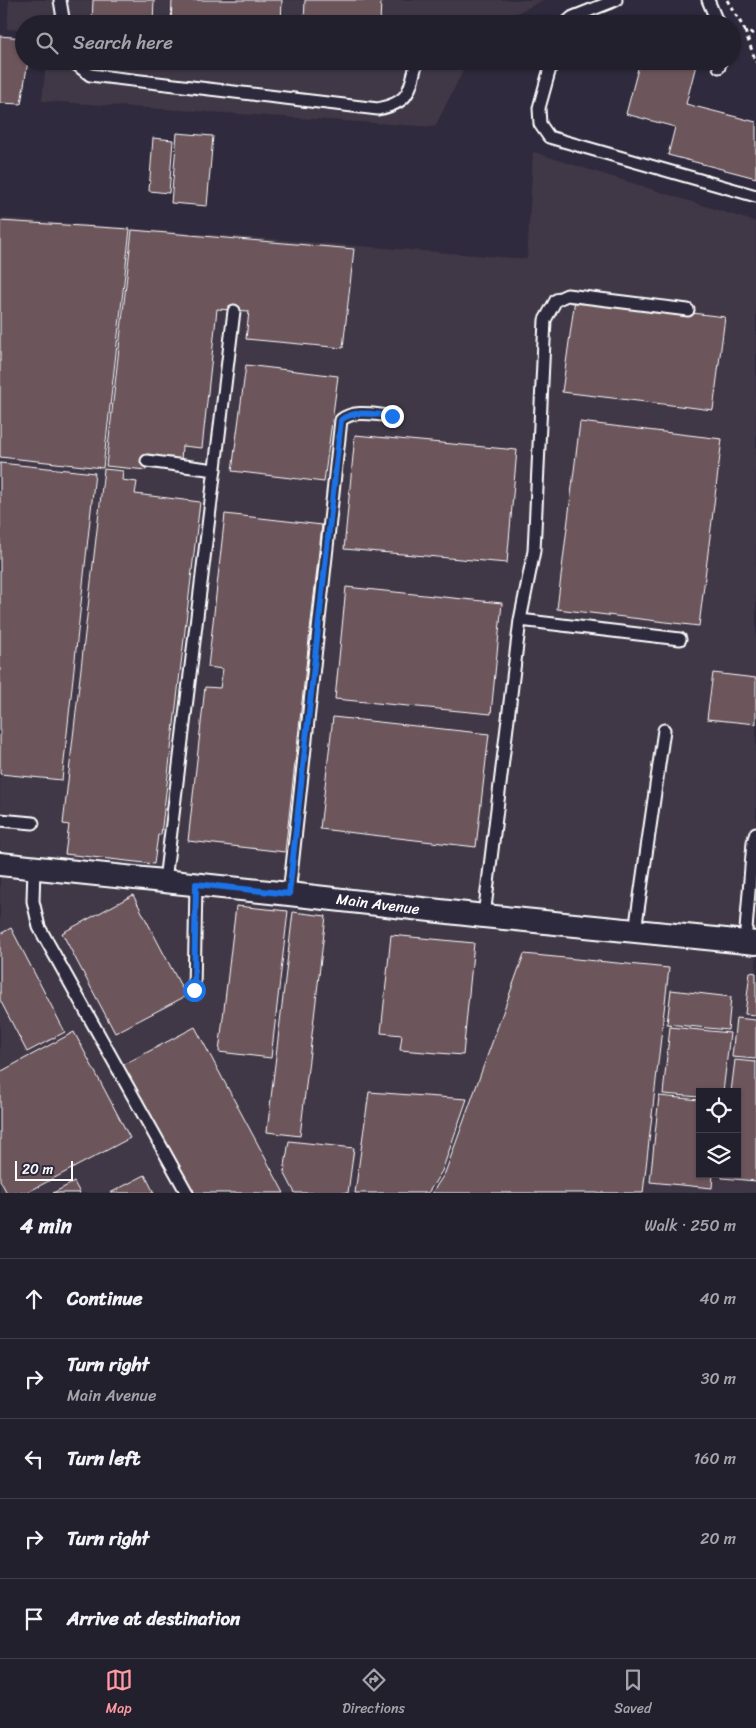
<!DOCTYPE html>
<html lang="en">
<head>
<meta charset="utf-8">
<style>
	body { margin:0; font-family:Sriracha,sans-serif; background:#2f2d3a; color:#f1f3f6 }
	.controls { position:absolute; right:15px; bottom:15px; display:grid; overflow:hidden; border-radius:0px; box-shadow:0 1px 4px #0004 }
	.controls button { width:45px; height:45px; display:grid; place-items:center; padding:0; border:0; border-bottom:1px solid #403e4a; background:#23202e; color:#f1f3f6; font:25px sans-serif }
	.scale { position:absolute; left:15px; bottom:12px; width:58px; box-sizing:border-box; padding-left:5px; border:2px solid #fff; border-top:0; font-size:14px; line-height:18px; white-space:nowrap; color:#fff; -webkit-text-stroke:4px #2f2a3d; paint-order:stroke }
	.stop { position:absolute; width:15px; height:15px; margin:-11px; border:4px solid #1a73e8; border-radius:50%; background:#fff }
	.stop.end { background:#1a73e8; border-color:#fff; box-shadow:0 1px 5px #0008 }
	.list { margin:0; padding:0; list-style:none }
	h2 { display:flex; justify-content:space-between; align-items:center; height:65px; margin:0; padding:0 20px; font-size:21px }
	h2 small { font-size:16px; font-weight:400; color:#a3a3aa }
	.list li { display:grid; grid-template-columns:32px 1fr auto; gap:15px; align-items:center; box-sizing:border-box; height:80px; padding:0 20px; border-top:1px solid #403e4a }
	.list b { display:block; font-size:19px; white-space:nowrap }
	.list p { margin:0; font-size:16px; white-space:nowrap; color:#a3a3aa }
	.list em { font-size:16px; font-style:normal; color:#a3a3aa }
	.icon { flex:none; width:28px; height:28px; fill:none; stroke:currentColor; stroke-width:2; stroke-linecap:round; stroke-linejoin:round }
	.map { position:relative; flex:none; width:756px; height:1193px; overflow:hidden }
	.search { position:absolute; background:#23202e; box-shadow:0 1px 4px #0004; left:15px; right:15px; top:15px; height:55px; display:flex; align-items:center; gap:12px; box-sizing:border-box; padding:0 18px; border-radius:28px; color:#a3a3aa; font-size:19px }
	.sheet { height:465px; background:#23202e }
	nav { display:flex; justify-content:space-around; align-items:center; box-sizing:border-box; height:70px; border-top:1px solid #403e4a; background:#23202e; font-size:14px; color:#a3a3aa }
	nav a { display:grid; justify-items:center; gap:2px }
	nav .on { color:#ff9aa2 }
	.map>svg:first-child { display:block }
	.built { fill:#413746; fill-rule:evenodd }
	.building { fill:#6c565b; stroke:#fff }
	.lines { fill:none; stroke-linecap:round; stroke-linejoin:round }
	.service-casing { stroke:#fff; stroke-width:15 }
	.minor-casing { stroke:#fff; stroke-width:26 }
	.path { stroke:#fff; stroke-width:3; stroke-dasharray:4 4; stroke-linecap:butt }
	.service { stroke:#2f2a3d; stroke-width:11 }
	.minor { stroke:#2f2a3d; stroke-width:22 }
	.route { stroke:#1a73e8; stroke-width:6 }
	.labels { text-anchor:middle; stroke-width:4; stroke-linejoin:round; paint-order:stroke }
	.street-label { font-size:15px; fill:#fff; stroke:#2f2a3d }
</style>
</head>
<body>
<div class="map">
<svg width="756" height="1193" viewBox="0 0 756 1193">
	<rect width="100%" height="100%" fill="#2f2a3d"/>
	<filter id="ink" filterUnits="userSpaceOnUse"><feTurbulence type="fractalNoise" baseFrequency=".02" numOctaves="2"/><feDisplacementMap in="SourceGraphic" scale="10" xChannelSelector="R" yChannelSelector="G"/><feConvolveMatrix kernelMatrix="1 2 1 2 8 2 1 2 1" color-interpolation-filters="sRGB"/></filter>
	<g filter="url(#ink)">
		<path class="built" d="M9,0H544L494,24H24V30L7,29Z
			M46,61H468L435,127L42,101Z
			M533,152L756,222V1193H0V218L527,259ZM700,1092H737V1174H700Z"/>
		<path class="building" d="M93,0H154L153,24H92Z
			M172,0H282L281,24H171Z
			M305,0H381L380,24H304Z
			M0,36L24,38V61H28L21,104L0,103Z
			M640,61H697L686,104L756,122V178L668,155L675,127L626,114Z
			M177,133L213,136L207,206L171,203Z
			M153,138L173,140L169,193L149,191Z
			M0,221L130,229L103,468L0,457Z
			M132,230L354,249L343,348L246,339L249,311L217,309L202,448L182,446L181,461L147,457L146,470L106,466Z
			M575,299L725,317L713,410L562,392Z
			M246,365L338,376L324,482L232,471Z
			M580,422L722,439L699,626L557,609Z
			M355,435L517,450L507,563L344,549Z
			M0,463L95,473L62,780L0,774Z
			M104,469L123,471L122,480L137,482L135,494L200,502L161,835H158L154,864L65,854L69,825L63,824Z
			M225,514L322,525L285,852L188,841L205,687L220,688L223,669L208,667Z
			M346,587L502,603L491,714L335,699Z
			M713,673L756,678V724L707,719Z
			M333,717L489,734L476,847L320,829Z
			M133,895L186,996L115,1033L62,933Z
			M236,906L288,911L271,1058L219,1052Z
			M293,912L326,916L300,1136L267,1132Z
			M11,928L65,1032L27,1052L0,1000V934Z
			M391,935L474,943L463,1055L400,1050L402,1035L381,1033Z
			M524,954L669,968L643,1193H432L445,1173Z
			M750,972L756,973V1015L745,1014Z
			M671,990L731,997L728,1030L667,1024Z
			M736,1018L756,1020V1059L732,1057Z
			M195,1027L284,1193H192L123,1065Z
			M670,1027L730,1033L723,1092H700V1097L663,1094Z
			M74,1032L130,1138L26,1193H7L0,1180V1072Z
			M735,1060L756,1062V1181L722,1178V1174H737V1092H731Z
			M369,1092L467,1099L442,1171L428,1193H355Z
			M659,1096L700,1100V1174H713L712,1188L650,1182Z
			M289,1141L354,1148L348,1193H295L284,1172Z
			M145,1175L154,1193H110Z
			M74,1182L80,1193H53Z"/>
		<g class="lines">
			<defs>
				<path id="service" d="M60,0L64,24
					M708,0L718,24
					M565,24L573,17L616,0
					M72,61L90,75L378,109C411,102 409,91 417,61
					M552,61L539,108L540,124L549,137L756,196
					M719,67L720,61
					M147,461L215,470
					M520,620L680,639
					M0,820L33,823
					M34,868L33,901L39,927L187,1193
					M165,881L234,311
					M289,894L341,420C355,409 375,415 392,416
					M484,916L520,620L534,551L545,320L556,300L567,295L688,310
					M635,931L664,730
					M745,942L753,842L756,833
					M194,990L196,884"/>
				<path id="minor" d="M0,864L289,894L484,916L756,943"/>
			</defs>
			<use href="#service" class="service-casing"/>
			<use href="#minor" class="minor-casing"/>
			<path class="path" d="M727,0L745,30L756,35
				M745,31L756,62"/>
			<use href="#service" class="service"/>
			<use href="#minor" class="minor"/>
		</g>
	</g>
	<g class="lines" filter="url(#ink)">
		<path class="route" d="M194,990L196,884L289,894L341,420C355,409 375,415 392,416"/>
	</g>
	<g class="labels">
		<g class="street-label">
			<text transform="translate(378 904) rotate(7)" y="5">Main Avenue</text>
		</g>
	</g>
</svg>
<div class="controls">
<button><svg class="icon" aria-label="locate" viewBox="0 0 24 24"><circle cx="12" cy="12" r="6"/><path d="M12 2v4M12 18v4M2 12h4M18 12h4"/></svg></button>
<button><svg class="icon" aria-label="layers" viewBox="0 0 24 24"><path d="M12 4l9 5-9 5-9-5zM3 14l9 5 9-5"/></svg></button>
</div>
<div class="scale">20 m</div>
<div class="stop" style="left:194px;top:990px"></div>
<div class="stop end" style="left:392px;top:416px"></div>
<div class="search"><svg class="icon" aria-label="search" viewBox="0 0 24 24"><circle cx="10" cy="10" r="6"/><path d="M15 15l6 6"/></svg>Search here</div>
</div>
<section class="sheet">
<h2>4 min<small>Walk · 250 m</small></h2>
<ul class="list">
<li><svg class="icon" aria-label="ahead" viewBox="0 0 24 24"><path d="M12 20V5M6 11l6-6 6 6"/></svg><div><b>Continue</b></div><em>40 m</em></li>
<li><svg class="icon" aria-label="right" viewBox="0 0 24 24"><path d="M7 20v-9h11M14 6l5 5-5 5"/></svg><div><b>Turn right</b><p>Main Avenue</p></div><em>30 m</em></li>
<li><svg class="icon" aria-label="left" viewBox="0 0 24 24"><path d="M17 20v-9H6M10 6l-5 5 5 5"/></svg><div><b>Turn left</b></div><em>160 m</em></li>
<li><svg class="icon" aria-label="right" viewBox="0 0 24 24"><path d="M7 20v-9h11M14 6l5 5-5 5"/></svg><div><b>Turn right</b></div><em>20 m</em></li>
<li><svg class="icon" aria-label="arrive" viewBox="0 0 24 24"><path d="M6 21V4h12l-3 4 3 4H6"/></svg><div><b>Arrive at destination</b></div></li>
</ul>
</section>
<nav>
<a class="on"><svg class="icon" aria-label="map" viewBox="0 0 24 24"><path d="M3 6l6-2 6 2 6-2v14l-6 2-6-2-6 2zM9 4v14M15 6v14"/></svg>Map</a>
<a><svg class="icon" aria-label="directions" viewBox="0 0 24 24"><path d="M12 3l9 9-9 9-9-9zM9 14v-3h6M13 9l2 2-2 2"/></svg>Directions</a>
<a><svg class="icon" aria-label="saved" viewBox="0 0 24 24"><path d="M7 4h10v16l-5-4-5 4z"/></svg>Saved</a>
</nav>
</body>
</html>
